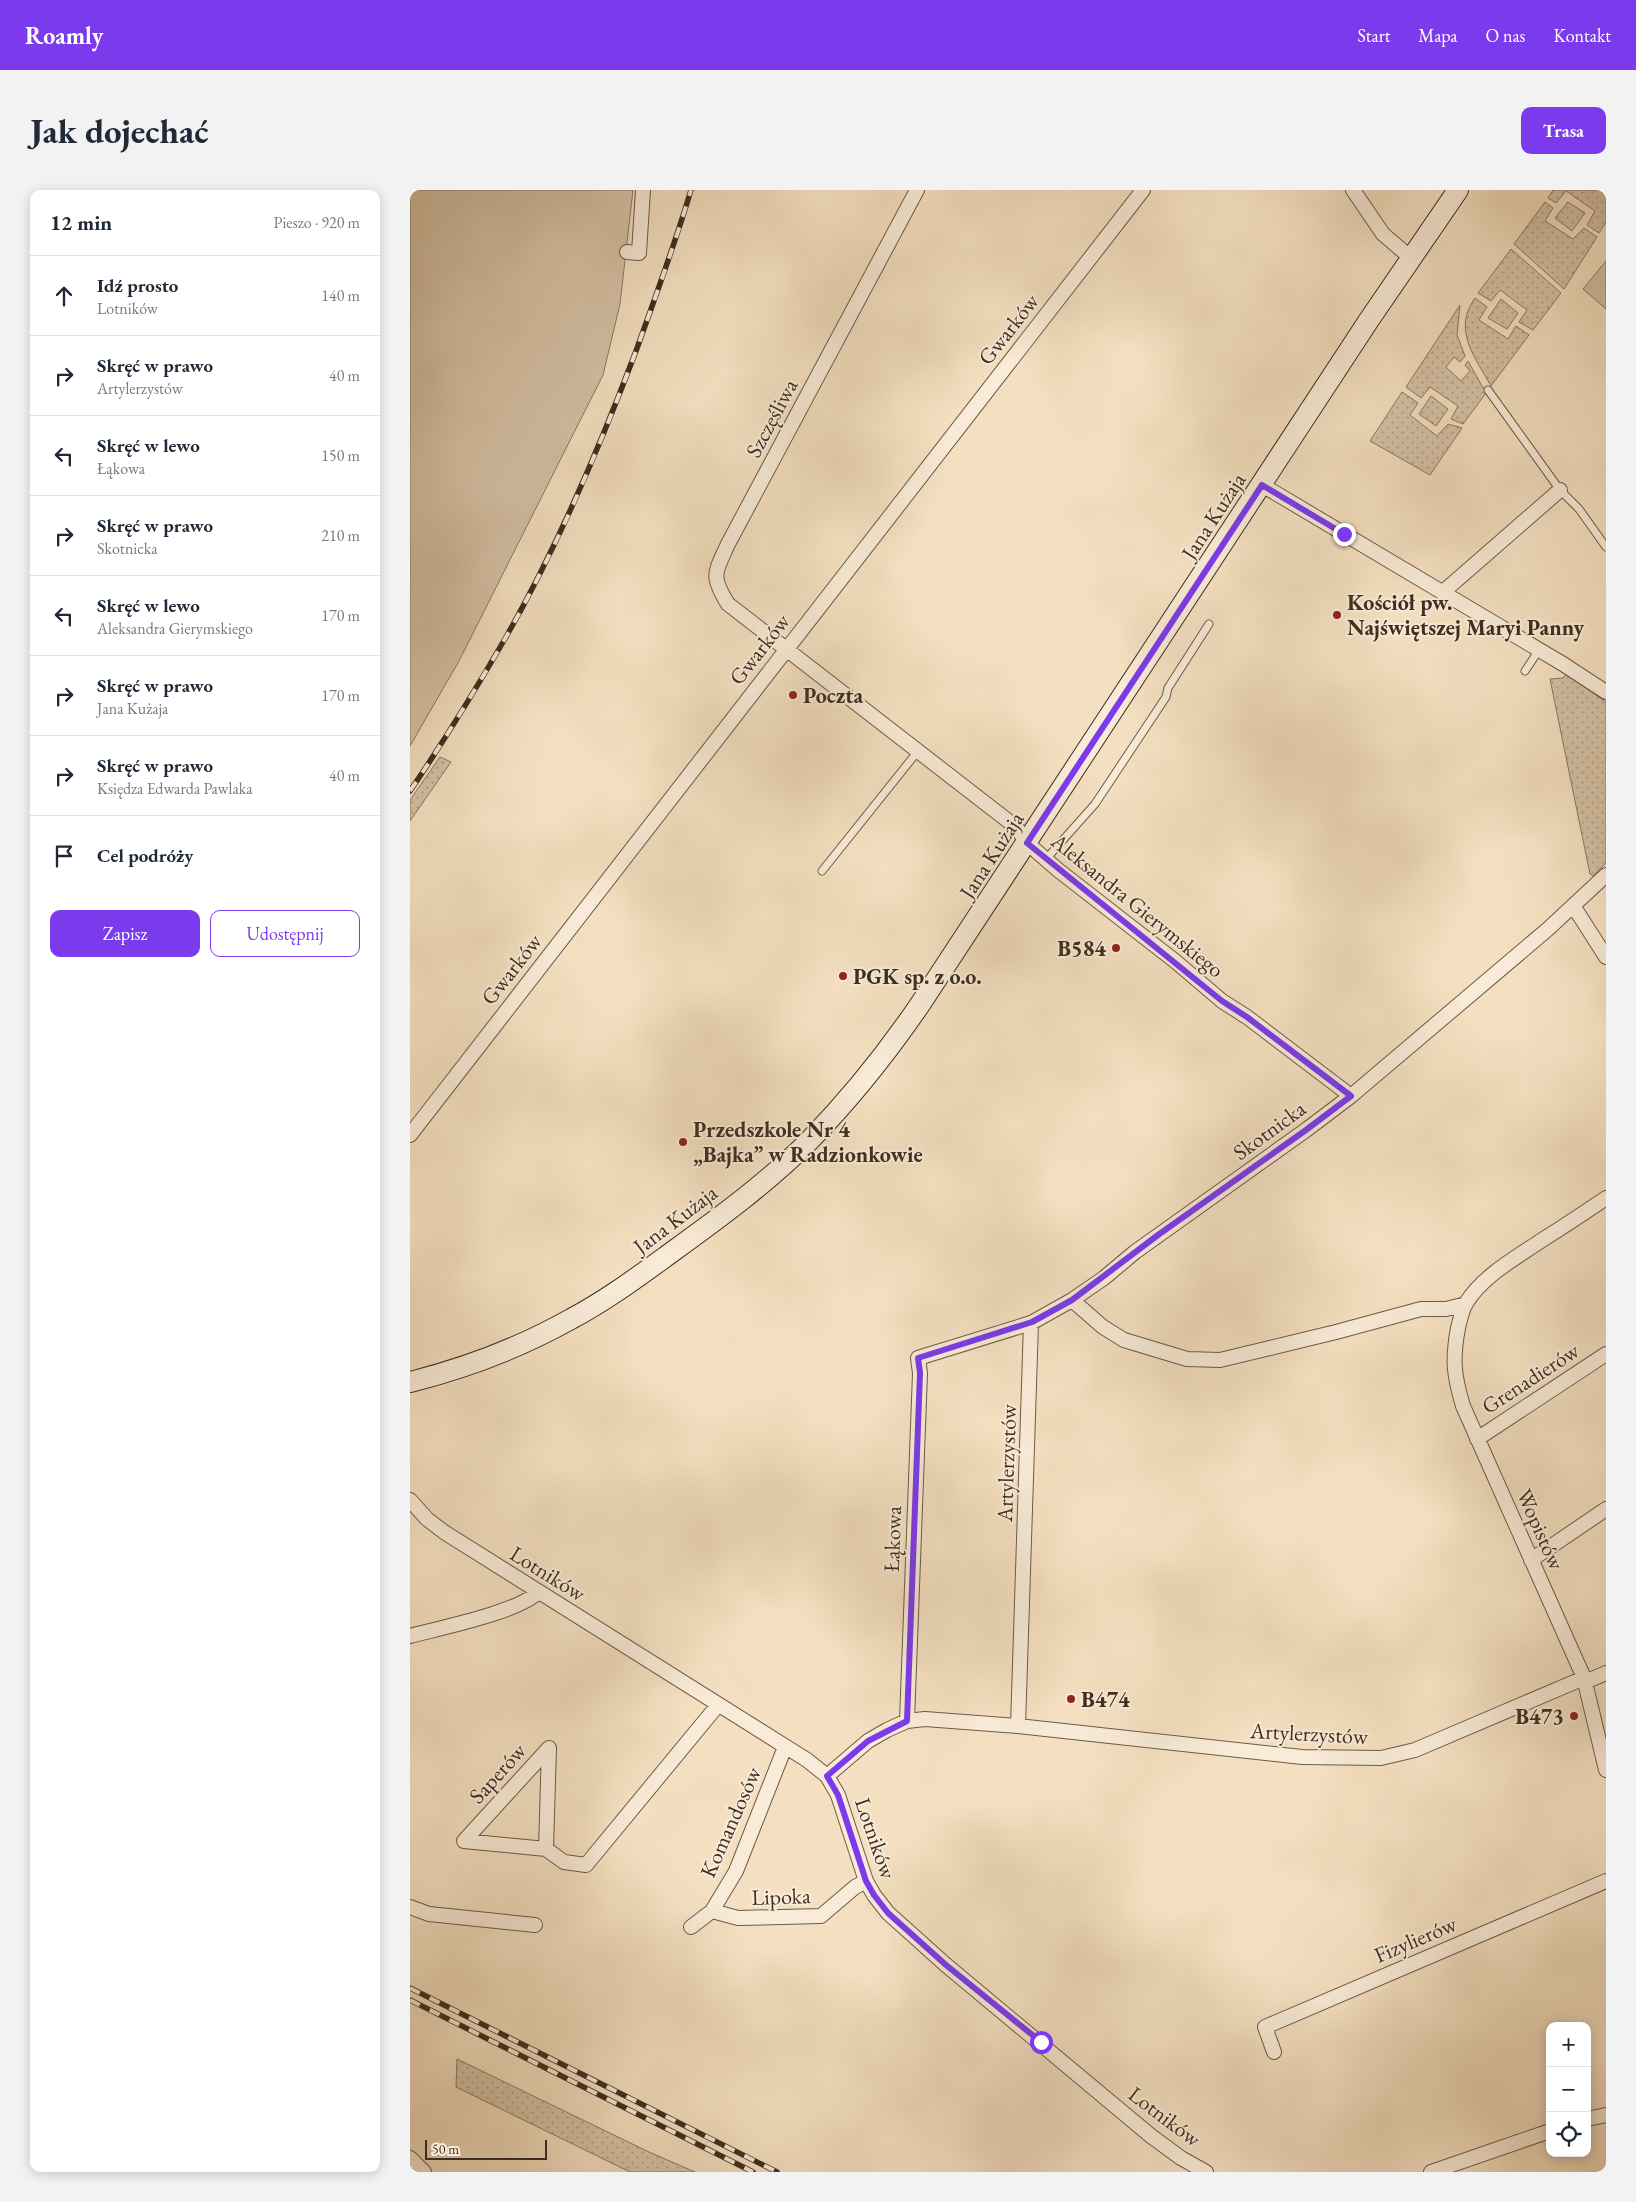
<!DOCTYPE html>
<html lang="pl">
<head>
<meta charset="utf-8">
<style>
	body { margin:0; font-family:"EB Garamond",serif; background:#f2f2f3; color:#1f2937 }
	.controls { position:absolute; right:15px; bottom:15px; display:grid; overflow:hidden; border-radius:10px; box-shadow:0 2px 12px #0003 }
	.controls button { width:45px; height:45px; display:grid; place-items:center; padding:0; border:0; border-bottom:1px solid #e0e1e3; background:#fff; color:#1f2937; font:25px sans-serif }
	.scale { position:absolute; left:15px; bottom:12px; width:122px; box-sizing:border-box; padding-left:5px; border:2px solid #3e2e20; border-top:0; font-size:14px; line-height:18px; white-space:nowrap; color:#3e2e20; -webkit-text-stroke:4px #f8ebd7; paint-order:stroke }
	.stop { position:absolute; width:15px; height:15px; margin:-11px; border:4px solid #7c3aed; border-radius:50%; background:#fff }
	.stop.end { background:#7c3aed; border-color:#fff; box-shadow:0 1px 5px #0008 }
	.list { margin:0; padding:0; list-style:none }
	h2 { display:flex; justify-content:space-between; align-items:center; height:65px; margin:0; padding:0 20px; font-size:21px }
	h2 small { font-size:16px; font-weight:400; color:#747a83 }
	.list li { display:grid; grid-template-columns:32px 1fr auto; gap:15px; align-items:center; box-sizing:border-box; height:80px; padding:0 20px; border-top:1px solid #e0e1e3 }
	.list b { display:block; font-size:19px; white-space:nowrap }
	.list p { margin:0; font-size:16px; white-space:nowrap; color:#747a83 }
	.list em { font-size:16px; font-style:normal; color:#747a83 }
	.actions { display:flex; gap:10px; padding:15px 20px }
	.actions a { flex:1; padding:11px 0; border:1px solid #7c3aed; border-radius:10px; text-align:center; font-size:18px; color:#7c3aed }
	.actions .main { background:#7c3aed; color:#fff }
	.icon { flex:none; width:28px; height:28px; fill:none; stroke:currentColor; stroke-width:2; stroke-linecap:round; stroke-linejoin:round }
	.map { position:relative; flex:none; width:1196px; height:1982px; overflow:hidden; border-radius:10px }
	header { display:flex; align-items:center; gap:30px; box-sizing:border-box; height:70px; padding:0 25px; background:#7c3aed; color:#fff }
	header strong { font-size:24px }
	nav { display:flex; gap:28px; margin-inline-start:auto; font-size:18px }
	.intro { display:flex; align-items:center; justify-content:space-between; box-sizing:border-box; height:120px; padding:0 30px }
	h1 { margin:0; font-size:35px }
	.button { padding:12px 22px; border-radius:10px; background:#7c3aed; color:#fff; font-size:18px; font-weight:700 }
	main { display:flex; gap:30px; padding:0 30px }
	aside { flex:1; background:#fff; border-radius:10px; box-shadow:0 2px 12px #0003 }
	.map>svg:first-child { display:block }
	.grass { fill:url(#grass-dots); stroke:#8a7863 }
	.garden { fill:#d5c2a6; stroke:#8a7863 }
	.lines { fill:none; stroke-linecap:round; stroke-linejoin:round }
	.lane-casing { stroke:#6c5a48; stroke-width:9 }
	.street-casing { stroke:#6c5a48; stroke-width:16 }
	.secondary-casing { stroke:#3e2e20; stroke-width:22 }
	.lane { stroke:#f8ebd7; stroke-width:7 }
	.street { stroke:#f8ebd7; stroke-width:14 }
	.secondary { stroke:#f8ebd7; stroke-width:20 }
	.rail-casing { stroke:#3e2e20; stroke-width:5.5 }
	.rail { stroke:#f8ebd7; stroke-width:4; stroke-dasharray:11; stroke-linecap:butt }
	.route { stroke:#7c3aed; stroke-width:6 }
	.poi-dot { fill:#8f2418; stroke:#f8ebd7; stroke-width:2 }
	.labels { text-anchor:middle; stroke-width:4; stroke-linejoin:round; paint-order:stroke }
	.street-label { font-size:22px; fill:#3e2e20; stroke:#f8ebd7 }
	.poi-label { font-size:22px; font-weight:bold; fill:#3e2e20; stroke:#f8ebd7; text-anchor:start }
</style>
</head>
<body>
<header>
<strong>Roamly</strong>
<nav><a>Start</a><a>Mapa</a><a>O nas</a><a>Kontakt</a></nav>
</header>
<div class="intro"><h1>Jak dojechać</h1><a class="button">Trasa</a></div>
<main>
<aside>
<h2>12 min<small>Pieszo · 920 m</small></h2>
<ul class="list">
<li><svg class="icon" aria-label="ahead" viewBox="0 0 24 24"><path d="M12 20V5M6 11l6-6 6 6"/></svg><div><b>Idź prosto</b><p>Lotników</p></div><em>140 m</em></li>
<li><svg class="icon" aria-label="right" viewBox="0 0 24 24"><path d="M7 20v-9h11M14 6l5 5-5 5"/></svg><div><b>Skręć w prawo</b><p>Artylerzystów</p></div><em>40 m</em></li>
<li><svg class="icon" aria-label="left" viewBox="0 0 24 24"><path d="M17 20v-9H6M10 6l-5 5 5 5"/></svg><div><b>Skręć w lewo</b><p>Łąkowa</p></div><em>150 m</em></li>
<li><svg class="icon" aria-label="right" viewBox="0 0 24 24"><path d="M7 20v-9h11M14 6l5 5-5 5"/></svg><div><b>Skręć w prawo</b><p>Skotnicka</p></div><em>210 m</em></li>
<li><svg class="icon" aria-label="left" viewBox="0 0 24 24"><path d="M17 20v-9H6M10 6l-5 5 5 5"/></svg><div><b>Skręć w lewo</b><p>Aleksandra Gierymskiego</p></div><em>170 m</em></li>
<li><svg class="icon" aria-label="right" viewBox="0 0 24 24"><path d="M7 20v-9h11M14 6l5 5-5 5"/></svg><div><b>Skręć w prawo</b><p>Jana Kużaja</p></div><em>170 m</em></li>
<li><svg class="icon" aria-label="right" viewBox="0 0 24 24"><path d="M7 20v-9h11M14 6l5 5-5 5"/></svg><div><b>Skręć w prawo</b><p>Księdza Edwarda Pawlaka</p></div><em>40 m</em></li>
<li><svg class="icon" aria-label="arrive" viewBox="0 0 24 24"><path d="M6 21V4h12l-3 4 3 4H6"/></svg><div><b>Cel podróży</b></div></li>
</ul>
<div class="actions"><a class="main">Zapisz</a><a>Udostępnij</a></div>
</aside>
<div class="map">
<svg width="1196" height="1982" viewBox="0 0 1196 1982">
	<defs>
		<pattern id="grass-dots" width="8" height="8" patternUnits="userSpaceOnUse" patternTransform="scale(1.25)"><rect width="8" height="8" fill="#d5c2a6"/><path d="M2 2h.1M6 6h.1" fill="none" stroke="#ae9e87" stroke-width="1.8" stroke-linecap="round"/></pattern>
	</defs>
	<rect width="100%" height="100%" fill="#f4e0c1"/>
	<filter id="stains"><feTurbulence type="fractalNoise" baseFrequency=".004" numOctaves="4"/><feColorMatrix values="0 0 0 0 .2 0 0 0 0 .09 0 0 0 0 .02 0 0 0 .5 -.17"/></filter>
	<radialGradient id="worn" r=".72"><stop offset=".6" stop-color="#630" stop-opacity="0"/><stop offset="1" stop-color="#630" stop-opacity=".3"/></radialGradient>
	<path class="grass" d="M1143,0H1196V32L1189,43L1177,35L1185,21L1156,1L1146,13L1138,8Z
		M1135,12L1143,18L1135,31L1163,49L1174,38L1187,47L1154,99L1104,54Z
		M1158,12L1175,23L1162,41L1145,28Z
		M1101,59L1151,103L1123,140L1109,132L1117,120L1090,100L1081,111L1068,103Z
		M1065,108L1077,117L1069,130L1098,149L1106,136L1119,145L1081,196C1065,167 1042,140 1065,108Z
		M1091,109L1108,123L1097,139L1078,128Z
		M1050,115L1047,145L1055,166L1050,172L1044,167L1036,177L1051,191L1060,181L1055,175L1058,171L1076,203L1053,234L1041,229L1048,216L1020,197L1011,208L996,197Z
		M992,202L1008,213L1000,225L1027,246L1038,234L1052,238L1020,285L960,251Z
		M1021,206L1038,219L1026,236L1009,224Z
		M1156,484L1196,512V673L1183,686L1180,684L1140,489L1153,488Z
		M30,567L41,572L0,631V610Z
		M47,1869L239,1962L285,1982H220L46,1897Z"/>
	<path class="garden" d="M0,0H223L210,114L193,185L49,471L0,556Z
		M1196,71V119L1173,99Z"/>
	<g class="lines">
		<defs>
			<path id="lane" d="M1078,200L1150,300L1169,319L1196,357
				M1115,481L1129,460
				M636,669L685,614L756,507L758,498L799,434
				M412,681L508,561"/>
			<path id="street" d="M507,0L318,354C305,383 300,385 318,414L606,637L617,653L648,680L765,771L812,811L837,827L941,906
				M943,0L973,44L1001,68
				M217,62L229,63L233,0
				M852,295L1153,474L1196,502
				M1033,402L1150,300
				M1164,717L1196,767
				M0,945L733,0
				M1196,1008C1174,1023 1151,1038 1129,1052C1104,1069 1073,1086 1056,1113C1052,1120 1050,1130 1048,1138C1042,1170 1044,1186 1053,1216L1174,1488L1196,1580
				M662,1110L693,1137L714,1150L777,1169L810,1170L926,1142L1011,1119H1036L1056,1114
				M1067,1249L1196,1164
				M0,1310L17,1329L34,1342L397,1570L417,1586L428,1605L456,1691L464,1705L478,1723L536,1775L741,1946L771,1968L796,1982
				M1121,1370L1196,1319
				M0,1446C30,1438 109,1422 128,1402
				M1175,1492L1196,1483
				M497,1531L510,1183L508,1168L621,1133L662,1110L694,1088L725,1062L896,940L941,906L1138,739L1196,685
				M608,1536L621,1133
				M139,1558L54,1651L136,1659L154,1672L176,1675L308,1515
				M417,1586L458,1551L477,1540L497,1531L515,1529L608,1536L892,1567L971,1568L1005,1560L1174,1488
				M136,1659L139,1558
				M0,1717L19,1724L125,1735
				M302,1721L328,1728L411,1726L445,1697L456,1691
				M281,1737L302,1721L326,1681L375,1557
				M864,1862L855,1837L1196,1691
				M1177,1929L1196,1925
				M0,1968L14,1982
				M1021,1982L1140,1941"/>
			<path id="secondary" d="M0,1192C56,1178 111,1157 161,1129C197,1110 229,1086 262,1062C309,1028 358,992 399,951C440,909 476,864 509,816L959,130L1048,0"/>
		</defs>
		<use href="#lane" class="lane-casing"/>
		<use href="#street" class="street-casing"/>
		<use href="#secondary" class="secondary-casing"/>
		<use href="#lane" class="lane"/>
		<use href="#street" class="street"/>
		<use href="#secondary" class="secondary"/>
		<defs>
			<path id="rail" d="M0,601C34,551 66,499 96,447C148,356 189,259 226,161C245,108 265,54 281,0
				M0,1798L367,1982
				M0,1810L343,1982"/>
		</defs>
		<use href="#rail" class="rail-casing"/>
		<use href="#rail" class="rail"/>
	</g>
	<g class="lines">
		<path class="route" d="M631,1852L536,1775L478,1723L464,1705L456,1691L428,1605L417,1586L458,1551L497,1531L510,1183L508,1168L622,1132L662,1110L748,1045L896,940L941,906L837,827L812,811L617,653L852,295L934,344"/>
	</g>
	<g class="poi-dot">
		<circle cx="927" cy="425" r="5"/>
		<circle cx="383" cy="505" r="5"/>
		<circle cx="706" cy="758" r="5"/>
		<circle cx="433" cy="786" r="5"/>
		<circle cx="273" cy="952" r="5"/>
		<circle cx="661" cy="1509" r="5"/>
		<circle cx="1164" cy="1526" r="5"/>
	</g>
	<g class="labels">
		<g class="street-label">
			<text transform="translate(598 139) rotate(-52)" y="8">Gwarków</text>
			<text transform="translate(361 228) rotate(-62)" y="8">Szczęśliwa</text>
			<text transform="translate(803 326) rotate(-57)" y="8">Jana Kużaja</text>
			<text transform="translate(349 459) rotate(-52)" y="8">Gwarków</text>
			<text transform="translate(581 665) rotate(-57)" y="8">Jana Kużaja</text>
			<text transform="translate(728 715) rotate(39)" y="8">Aleksandra Gierymskiego</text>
			<text transform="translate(101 779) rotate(-52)" y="8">Gwarków</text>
			<text transform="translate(859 940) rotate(-36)" y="8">Skotnicka</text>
			<text transform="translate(265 1029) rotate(-37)" y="8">Jana Kużaja</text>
			<text transform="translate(1120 1188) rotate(-33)" y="8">Grenadierów</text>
			<text transform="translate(596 1273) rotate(-88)" y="8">Artylerzystów</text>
			<text transform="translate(1131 1339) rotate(66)" y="8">Wopistów</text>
			<text transform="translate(482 1349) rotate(-88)" y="8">Łąkowa</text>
			<text transform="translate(138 1383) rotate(32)" y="8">Lotników</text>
			<text transform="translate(899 1543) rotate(3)" y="8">Artylerzystów</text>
			<text transform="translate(87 1583) rotate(-48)" y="8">Saperów</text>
			<text transform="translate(320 1632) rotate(-66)" y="8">Komandosów</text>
			<text transform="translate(466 1648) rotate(71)" y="8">Lotników</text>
			<text transform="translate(371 1706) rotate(-2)" y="8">Lipoka</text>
			<text transform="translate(1005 1749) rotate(-23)" y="8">Fizylierów</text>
			<text transform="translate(755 1926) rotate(37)" y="8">Lotników</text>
		</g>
		<g class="poi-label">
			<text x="937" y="420">Kościół pw.<tspan x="937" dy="25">Najświętszej Maryi Panny</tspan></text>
			<text x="393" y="513">Poczta</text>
			<text x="696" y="766" text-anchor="end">B584</text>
			<text x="443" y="794">PGK sp. z o.o.</text>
			<text x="283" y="947">Przedszkole Nr 4<tspan x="283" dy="25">„Bajka” w Radzionkowie</tspan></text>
			<text x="671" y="1517">B474</text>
			<text x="1154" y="1534" text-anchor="end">B473</text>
		</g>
	</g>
	<rect width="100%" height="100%" filter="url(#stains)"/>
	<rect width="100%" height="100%" fill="url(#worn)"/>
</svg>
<div class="controls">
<button>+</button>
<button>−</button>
<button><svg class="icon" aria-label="locate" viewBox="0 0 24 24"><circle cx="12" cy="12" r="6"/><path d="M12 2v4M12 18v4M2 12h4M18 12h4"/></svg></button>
</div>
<div class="scale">50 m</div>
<div class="stop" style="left:631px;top:1852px"></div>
<div class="stop end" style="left:934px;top:344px"></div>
</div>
</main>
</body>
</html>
